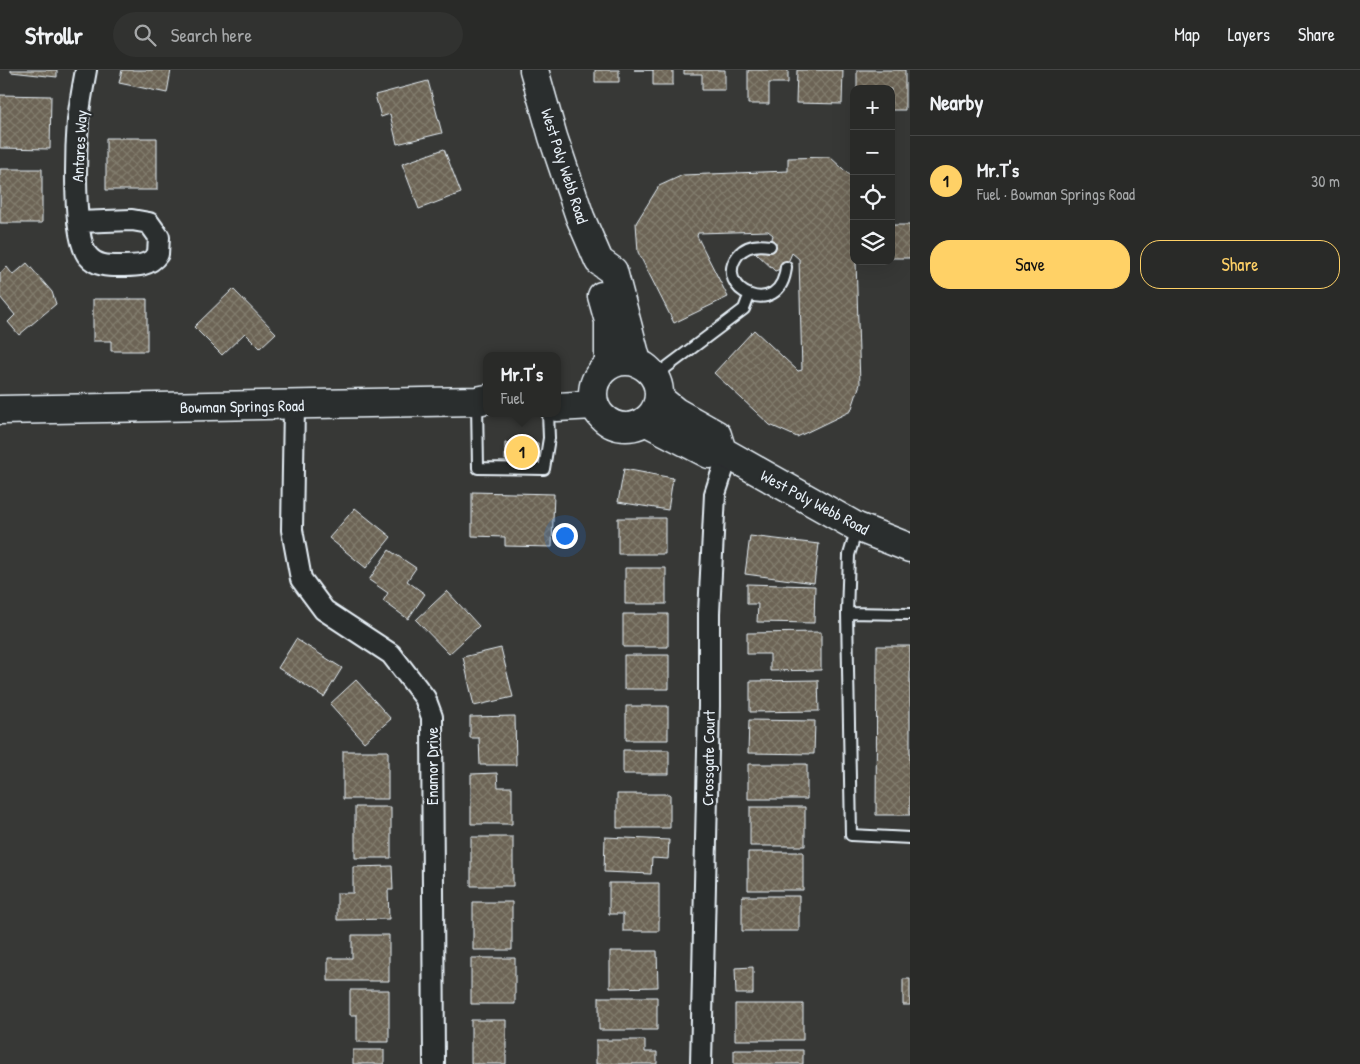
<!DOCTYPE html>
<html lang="en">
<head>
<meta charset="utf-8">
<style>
	body { margin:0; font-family:"Patrick Hand",sans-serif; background:#313230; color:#f1f3f6 }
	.controls { position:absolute; right:15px; top:15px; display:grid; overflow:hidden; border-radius:10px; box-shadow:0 5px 20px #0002 }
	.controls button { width:45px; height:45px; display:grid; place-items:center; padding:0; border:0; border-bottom:1px solid #454645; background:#292a28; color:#f1f3f6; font:25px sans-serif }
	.you { position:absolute; left:564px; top:465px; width:18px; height:18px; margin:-12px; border:4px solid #fff; border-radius:50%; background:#1a73e8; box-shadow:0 0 0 8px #1a73e833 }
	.badge { display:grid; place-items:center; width:32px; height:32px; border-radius:50%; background:#ffd166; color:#111; font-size:16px; font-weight:700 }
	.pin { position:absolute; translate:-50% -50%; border:2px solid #fff; box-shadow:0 1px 5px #0006 }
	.popup { position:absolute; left:483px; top:282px; width:78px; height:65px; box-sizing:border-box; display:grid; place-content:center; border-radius:10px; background:#292a28; filter:drop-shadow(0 1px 4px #0005); font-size:16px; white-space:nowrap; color:#a5a7a8 }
	.popup b { font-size:19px; color:#f1f3f6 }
	.popup::after { content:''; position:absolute; left:50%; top:100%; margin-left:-10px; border:10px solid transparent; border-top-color:#292a28 }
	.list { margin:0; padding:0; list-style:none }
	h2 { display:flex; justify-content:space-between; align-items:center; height:65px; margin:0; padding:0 20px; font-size:21px }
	h2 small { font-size:16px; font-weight:400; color:#a5a7a8 }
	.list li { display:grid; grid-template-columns:32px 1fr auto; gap:15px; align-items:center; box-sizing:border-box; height:90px; padding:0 20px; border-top:1px solid #454645 }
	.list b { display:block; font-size:19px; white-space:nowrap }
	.list p { margin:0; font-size:16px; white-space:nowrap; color:#a5a7a8 }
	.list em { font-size:16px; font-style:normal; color:#a5a7a8 }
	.actions { display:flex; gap:10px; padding:15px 20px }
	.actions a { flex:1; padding:11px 0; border:1px solid #ffd166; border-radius:20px; text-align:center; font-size:18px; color:#ffd166 }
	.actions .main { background:#ffd166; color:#111 }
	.icon { flex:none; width:28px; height:28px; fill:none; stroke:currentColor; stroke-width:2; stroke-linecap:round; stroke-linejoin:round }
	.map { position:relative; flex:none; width:910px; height:994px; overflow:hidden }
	header { display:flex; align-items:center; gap:30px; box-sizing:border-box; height:70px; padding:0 25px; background:#292a28; border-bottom:1px solid #454645 }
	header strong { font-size:24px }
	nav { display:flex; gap:28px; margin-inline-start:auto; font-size:18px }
	.search { width:350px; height:45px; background:#313230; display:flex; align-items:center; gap:12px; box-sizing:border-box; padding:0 18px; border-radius:28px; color:#a5a7a8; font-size:19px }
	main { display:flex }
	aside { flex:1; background:#292a28 }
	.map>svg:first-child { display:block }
	.building { fill:url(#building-cross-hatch); stroke:#e8f1f8 }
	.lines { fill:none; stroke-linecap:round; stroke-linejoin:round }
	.lane-casing { stroke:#e8f1f8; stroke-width:14 }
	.street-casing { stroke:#e8f1f8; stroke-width:24 }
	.secondary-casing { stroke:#e8f1f8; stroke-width:31 }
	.lane { stroke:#2a2d2e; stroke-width:10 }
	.street { stroke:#2a2d2e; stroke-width:20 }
	.secondary { stroke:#2a2d2e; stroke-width:28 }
	.labels { text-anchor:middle; stroke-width:4.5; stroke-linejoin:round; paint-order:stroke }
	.street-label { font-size:16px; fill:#e8f1f8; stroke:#2a2d2e }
</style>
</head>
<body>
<header>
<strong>Strollr</strong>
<div class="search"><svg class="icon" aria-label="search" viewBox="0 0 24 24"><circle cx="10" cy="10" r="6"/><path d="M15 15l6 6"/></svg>Search here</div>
<nav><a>Map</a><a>Layers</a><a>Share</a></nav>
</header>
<main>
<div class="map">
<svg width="910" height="994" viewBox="0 0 910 994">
	<defs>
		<pattern id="building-cross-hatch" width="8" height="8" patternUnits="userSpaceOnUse" patternTransform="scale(1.25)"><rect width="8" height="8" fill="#6c6454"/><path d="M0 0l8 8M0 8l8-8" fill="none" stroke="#817b6d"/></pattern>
	</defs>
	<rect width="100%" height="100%" fill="#373836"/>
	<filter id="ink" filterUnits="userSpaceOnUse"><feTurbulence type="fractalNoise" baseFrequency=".02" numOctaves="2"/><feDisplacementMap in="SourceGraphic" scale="10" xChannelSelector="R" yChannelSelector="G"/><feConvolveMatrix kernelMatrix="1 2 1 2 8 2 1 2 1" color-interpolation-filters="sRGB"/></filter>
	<g filter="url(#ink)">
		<path class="building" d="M11,0H57V7L11,2Z
			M122,0H171L167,23L119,13Z
			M595,0H619V12H595Z
			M634,0H673V15H653V0Z
			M684,0H725V20H702V4H684Z
			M748,0H788V13H769V34H748Z
			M797,0H843L842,34L796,33Z
			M857,0H905V40H891V19H857Z
			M428,11L442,63L397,74L390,44L381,47L375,25Z
			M0,25L51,26L50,79L0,78Z
			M106,68H157V120H106Z
			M444,79L461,123L419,139L402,94Z
			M830,87L854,109V191H856L860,314L851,341L797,367L770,355L714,303L754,260L798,301L802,300L799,189L792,183L786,197L775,201L756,183L770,176L773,165L768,161L698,163L697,166L728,227L674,253L638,182L636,153L659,116L683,105L788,101V88Z
			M0,99H42V153H0Z
			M891,155H910V188H891Z
			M27,193L52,222L56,234L19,265L8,252L15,245L0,227V203L7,197L13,205Z
			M233,219L276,263L260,278L245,263L222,285L194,257Z
			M93,229H147V281H111V271H93Z
			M505,373H538V391L505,390Z
			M624,399L673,408L668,440L618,432Z
			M472,422L554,424L552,477L505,476V467L472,466Z
			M355,438L391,467L366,498L329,468Z
			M618,448H665V484H618Z
			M750,466L819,474L814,513L745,504Z
			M389,480L416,498L407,511L425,524L408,549L383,531L388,523L369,510Z
			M625,498H666V534H625Z
			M747,514L815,516L814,553L757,552L758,534H747Z
			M447,521L479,556L449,584L416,550Z
			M623,544H668V577H623Z
			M821,562V600L770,601V584H747V563Z
			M296,569L342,598L324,627L278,598Z
			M877,576H910V745H876Z
			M501,578L513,627L474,636L463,587Z
			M624,585H669V619H624Z
			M356,610L391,649L364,672L330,634Z
			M818,610L819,641L750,642V611Z
			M626,636H668V670H626Z
			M515,646L516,695H480L479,668H470V647Z
			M749,650L815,651L814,684L748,683Z
			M623,680H669V704H623Z
			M343,681H388V729H343Z
			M748,694H807V729H748Z
			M497,703L498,717H512V754H471V704Z
			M617,724H670V758H617Z
			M355,737H391V788H355Z
			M750,737H805V776H750Z
			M471,767H513V816H471Z
			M605,767L669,770L668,789L652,788L651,804L604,802Z
			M748,782H803V820H748Z
			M392,796L393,820H388L389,849L337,850V823H353V797Z
			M609,813H659V861H623V844H609Z
			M742,826H799V861H742Z
			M473,832H512V880H473Z
			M352,865H389V911H328V888H352Z
			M610,881H657L658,917L610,918Z
			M471,888H515V934H471Z
			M753,897V924H736L735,898Z
			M903,909H910V935H903Z
			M350,920H389V972H357V945H350Z
			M599,927H657V960H599Z
			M735,934H803V970H735Z
			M471,950H506V994H471Z
			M596,970H645V982H657V994H596Z
			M353,980H384V994H353Z
			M734,980H803V994H734Z"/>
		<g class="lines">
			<defs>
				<path id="lane" d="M770,176C758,174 746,175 738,185C711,220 781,252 786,197
					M655,306L744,239L749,226
					M477,332L478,398L544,399L549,368L548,343
					M857,458L849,485L847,543L851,765L910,768
					M847,543L910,544"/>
				<path id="street" d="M78,152L132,150L149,153L159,167L158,184C149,197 134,196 120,196C108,196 96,196 88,186C72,168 76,76 78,50C80,33 83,16 86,0
					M294,336L292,460L301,509L324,540L391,584L425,628L432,647L434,994
					M701,994L709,636V543L715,424L728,384"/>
				<path id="secondary" d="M534,0L553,67L580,147L599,191L613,201L637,292
					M602,226L609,251V295
					M593 324a33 33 0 1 1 66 0a33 33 0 1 1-66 0Z
					M660,329L676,342L717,365L722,381
					M557,337L594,335
					M0,340L477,331L487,329
					M645,351L709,384L722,381L857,457L910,478"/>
			</defs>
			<use href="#lane" class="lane-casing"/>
			<use href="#street" class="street-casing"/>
			<use href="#secondary" class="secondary-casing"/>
			<use href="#lane" class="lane"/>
			<use href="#street" class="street"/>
			<use href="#secondary" class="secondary"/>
		</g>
	</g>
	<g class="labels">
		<g class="street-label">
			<text transform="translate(79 76) rotate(-87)" y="6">Antares Way</text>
			<text transform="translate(565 96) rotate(72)" y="6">West Poly Webb Road</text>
			<text transform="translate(242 336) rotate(-1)" y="6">Bowman Springs Road</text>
			<text transform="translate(815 432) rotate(28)" y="6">West Poly Webb Road</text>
			<text transform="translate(708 688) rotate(-89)" y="6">Crossgate Court</text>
			<text transform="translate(432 696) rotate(-90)" y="6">Enamor Drive</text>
		</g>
	</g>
</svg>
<div class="controls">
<button>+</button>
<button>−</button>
<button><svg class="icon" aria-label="locate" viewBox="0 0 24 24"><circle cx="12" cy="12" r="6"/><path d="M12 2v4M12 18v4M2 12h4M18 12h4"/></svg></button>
<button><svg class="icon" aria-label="layers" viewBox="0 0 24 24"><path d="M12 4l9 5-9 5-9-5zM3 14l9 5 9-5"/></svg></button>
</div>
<div class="you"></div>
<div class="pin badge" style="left:522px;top:382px">1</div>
<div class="popup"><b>Mr.T's</b>Fuel</div>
</div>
<aside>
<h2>Nearby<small></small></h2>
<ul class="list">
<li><span class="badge">1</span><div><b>Mr.T's</b><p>Fuel · Bowman Springs Road</p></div><em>30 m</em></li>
</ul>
<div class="actions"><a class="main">Save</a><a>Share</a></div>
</aside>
</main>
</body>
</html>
